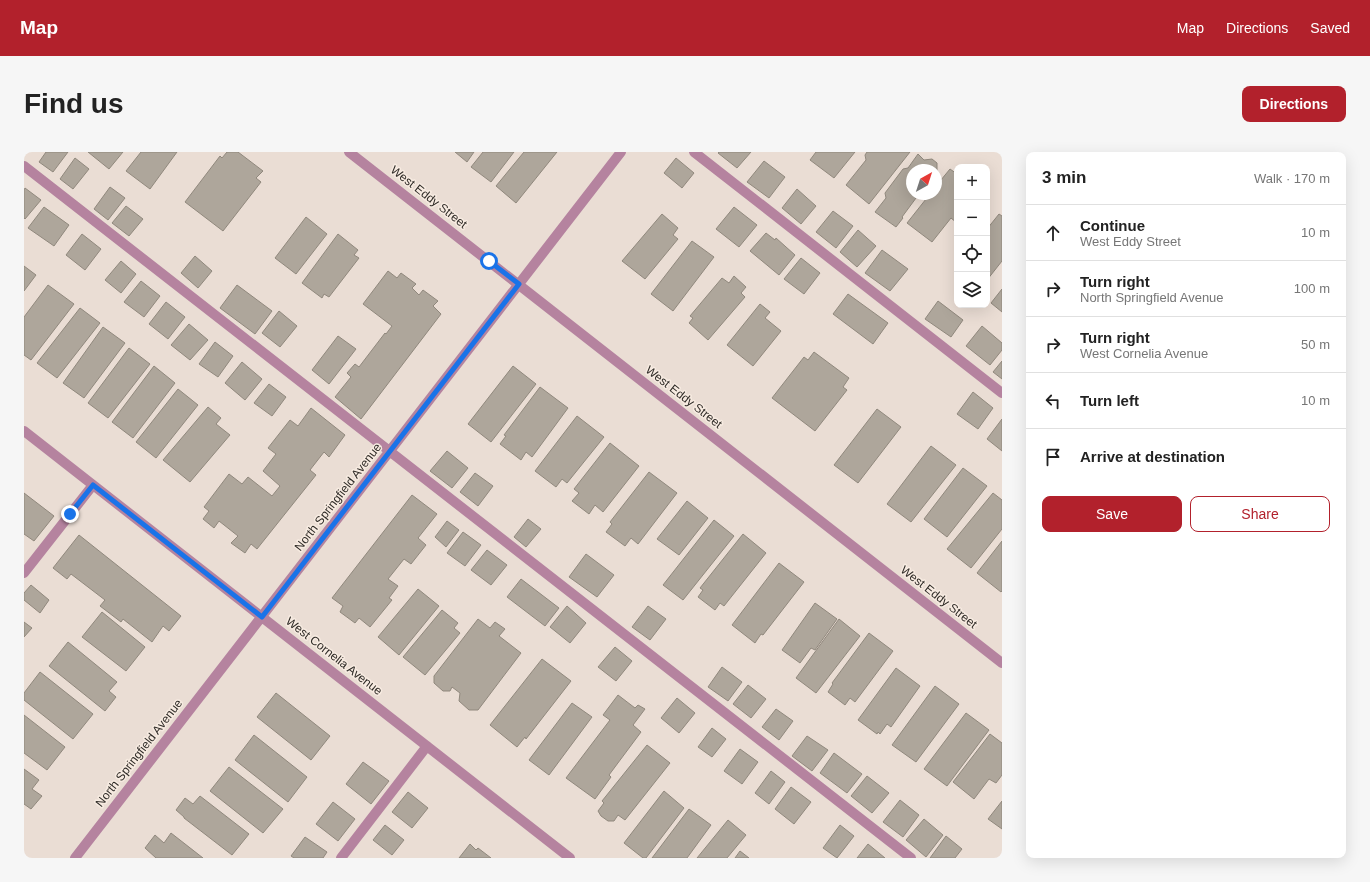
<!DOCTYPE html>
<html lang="en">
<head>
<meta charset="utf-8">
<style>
	body { margin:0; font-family:Helvetica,sans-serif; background:#f6f6f6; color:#222 }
	.controls { position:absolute; right:12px; top:12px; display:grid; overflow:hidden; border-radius:8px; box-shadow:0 4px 16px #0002 }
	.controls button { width:36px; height:36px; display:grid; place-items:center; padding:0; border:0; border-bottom:1px solid #e0e0e0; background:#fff; color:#222; font:20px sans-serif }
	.compass { position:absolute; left:882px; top:12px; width:36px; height:36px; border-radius:50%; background:#fff; box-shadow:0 4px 16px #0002; rotate:39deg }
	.stop { position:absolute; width:12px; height:12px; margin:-9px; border:3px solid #1a73e8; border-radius:50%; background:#fff }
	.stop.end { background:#1a73e8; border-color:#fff; box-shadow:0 1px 4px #0008 }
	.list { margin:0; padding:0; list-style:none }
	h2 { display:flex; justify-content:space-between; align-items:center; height:52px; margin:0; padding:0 16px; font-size:17px }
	h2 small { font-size:13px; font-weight:400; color:#767676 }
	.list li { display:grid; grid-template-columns:26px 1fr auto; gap:12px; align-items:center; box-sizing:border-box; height:56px; padding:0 16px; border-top:1px solid #e0e0e0 }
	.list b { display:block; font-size:15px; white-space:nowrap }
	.list p { margin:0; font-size:13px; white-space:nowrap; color:#767676 }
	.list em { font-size:13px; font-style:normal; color:#767676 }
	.actions { display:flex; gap:8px; padding:12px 16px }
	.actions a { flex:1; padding:9px 0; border:1px solid #b2212c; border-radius:8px; text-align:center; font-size:14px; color:#b2212c }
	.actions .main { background:#b2212c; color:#fff }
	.icon { flex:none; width:22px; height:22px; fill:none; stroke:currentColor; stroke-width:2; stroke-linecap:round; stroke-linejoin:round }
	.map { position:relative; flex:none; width:978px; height:706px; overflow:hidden; border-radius:8px }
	header { display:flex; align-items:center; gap:24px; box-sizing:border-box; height:56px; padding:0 20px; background:#b2212c; color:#fff }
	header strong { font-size:19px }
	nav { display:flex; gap:22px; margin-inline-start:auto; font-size:14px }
	.intro { display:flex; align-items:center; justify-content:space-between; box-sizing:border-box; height:96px; padding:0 24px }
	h1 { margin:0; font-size:28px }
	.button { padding:10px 18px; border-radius:8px; background:#b2212c; color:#fff; font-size:14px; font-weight:700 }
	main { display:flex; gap:24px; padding:0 24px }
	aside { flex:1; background:#fff; border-radius:8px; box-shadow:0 4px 16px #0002 }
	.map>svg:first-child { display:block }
	.building { fill:#aea69b; stroke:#90887d }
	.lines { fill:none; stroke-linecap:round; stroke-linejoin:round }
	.minor { stroke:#b5839f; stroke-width:10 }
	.route { stroke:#1a73e8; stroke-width:5 }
	.labels { text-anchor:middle; stroke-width:3; stroke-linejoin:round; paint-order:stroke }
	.street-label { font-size:12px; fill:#2e2a26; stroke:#f7ebe1 }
</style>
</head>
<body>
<header>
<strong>Map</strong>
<nav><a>Map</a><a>Directions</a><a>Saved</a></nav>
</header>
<div class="intro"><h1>Find us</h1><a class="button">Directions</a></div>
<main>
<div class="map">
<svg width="978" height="706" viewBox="0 0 978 706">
	<rect width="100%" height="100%" fill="#eaddd4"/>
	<path class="building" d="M22,0H44L29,20L15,10Z
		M64,0H99L85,17Z
		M117,0H153L126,37L102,19Z
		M203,0H214L239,19L232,26L237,30L199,79L161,50L196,4L198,6Z
		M431,0H450L443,10Z
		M459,0H490L467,30L447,15Z
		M500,0H533L492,51L472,34Z
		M695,0H727L713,16L694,1Z
		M792,0H831L810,26L786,8Z
		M843,0H886L845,52L822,33L842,8L841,3Z
		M894,2L900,8L908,7L913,11V19L912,20V18H888V42H895L878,65L879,66L872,75L851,60L862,46L861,41L879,17L884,16Z
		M51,6L65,17L49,37L36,27Z
		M652,6L670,21L658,36L640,21Z
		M740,9L761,25L745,46L723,30Z
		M926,17L933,22V71L927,66L908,90L883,71L906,42H912V34Z
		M86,35L101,46L84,68L70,57Z
		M1,36L17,48L1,67L0,66V38Z
		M773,37L792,54L777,72L758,56Z
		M102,54L119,67L105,84L88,71Z
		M20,55L45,73L30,94L4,76Z
		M710,55L733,73L715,95L692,77Z
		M809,59L829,74L812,96L792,80Z
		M638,62L654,76L649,83L654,87L621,127L598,109Z
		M975,62L978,64V109L963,128V77Z
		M282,65L303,82L272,122L251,106Z
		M834,78L852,94L833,115L816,100Z
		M742,81L751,88L752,86L771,103L755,123L726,99Z
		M58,82L77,97L61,118L42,103Z
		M314,82L334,98L330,103L335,106L305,145L300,142L298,146L278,131Z
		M668,89L690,105L649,159L627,142Z
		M858,98L884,117L866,139L841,121Z
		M171,104L188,119L174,136L157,121Z
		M777,106L796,121L780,142L760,127Z
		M97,109L112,122L97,141L81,128Z
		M0,114L12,123L0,139Z
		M364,119L373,126L377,121L392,132L388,136L395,143L399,138L414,149L409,154L417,162L337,267L311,245L327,225L323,221L331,212L335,215L361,181L362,182L368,174L339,152Z
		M710,124L722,135L717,141L721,145L684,188L665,171L669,166L666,164L698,126L705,131Z
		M117,129L136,144L120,165L100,150Z
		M24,133L50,152L7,208L0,203V165Z
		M213,133L248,159L231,182L196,156Z
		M978,137V160L967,151Z
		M824,142L864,171L849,192L809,162Z
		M914,149L939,168L927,185L901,167Z
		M142,150L161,165L144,187L125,172Z
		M736,152L746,160L741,166L757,179L729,214L703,193Z
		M56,156L76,171L33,226L13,211Z
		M255,159L273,174L256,195L238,181Z
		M165,172L184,188L166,208L147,193Z
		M958,174L978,191V198L966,213L942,194Z
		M79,175L101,191L60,246L39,231Z
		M314,184L332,197L305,232L288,218Z
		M191,190L209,204L194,225L175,212Z
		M105,196L126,212L84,266L64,251Z
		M790,200L825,226L819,235L823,238L791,279L748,246L780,205L784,208Z
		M978,209V227L969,220Z
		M218,210L238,227L221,248L201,231Z
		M130,214L151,231L109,286L88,270Z
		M489,214L512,232L467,290L444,272Z
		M245,232L262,245L248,264L230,251Z
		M516,235L544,256L508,305L502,300L497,308L476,292L482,284L480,283Z
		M154,237L174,253L132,306L112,290Z
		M949,240L969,256L954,277L933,262Z
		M184,255L197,266L192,272L206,283L166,330L139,308Z
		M287,256L321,283L305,305L300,300L286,318L292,323L233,397L227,392L221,401L207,391L214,384L195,369L190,376L179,367L185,359L180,355L205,322L218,332L224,325L248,344L256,334L239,319L252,302L244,296L266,268L274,274Z
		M853,257L877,275L834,331L810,313Z
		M553,264L580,285L543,331L538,327L532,335L511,319Z
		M978,267V299L963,287Z
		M586,291L615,314L579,360L571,353L565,362L548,349L555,341L550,337Z
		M907,294L932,313L887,370L863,352Z
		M423,299L444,316L428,336L406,319Z
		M939,316L963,334L923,385L900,367Z
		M625,320L653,341L614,392L607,386L601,394L582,380L588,372L586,370Z
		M451,321L469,334L454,354L436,340Z
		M0,341L30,364L10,389L0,382Z
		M969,341L978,348V377L947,416L923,397Z
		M388,343L413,362L394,386L402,393L387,412L380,407L364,427L374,434L365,446L368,448L346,475L335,466L331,471L316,460L319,454L308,446Z
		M663,349L684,366L655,403L633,387Z
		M504,367L517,377L502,395L490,385Z
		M690,368L710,384L659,448L639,433Z
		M423,369L435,378L422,395L411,385Z
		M439,380L457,393L441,414L423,401Z
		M719,382L742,401L700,454L696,451L691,458L674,445L679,438L676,436Z
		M55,383L157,464L145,479L139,474L128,490L99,467L97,470L76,454L81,448L47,422L43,427L29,416Z
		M978,389V439L977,440L953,421Z
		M463,398L483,413L467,433L447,418Z
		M562,402L590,423L573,445L545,425Z
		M755,411L780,430L739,483L737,482L731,491L708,473Z
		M497,427L535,456L521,474L483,445Z
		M7,433L25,448L16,461L0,448V441Z
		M394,437L415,454L375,503L354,485Z
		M791,451L813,467L791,498L787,496L776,511L758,498Z
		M543,454L562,471L546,491L526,475Z
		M624,454L642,467L626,488L608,475Z
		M418,458L434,471L430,476L436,481L401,523L379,505Z
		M78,460L121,495L102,519L58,485Z
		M454,467L466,476L471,470L481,477L475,484L497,501L454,558H445L435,549L436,541L428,535L426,539H419L410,531V524Z
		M815,467L836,484L792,541L772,526Z
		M0,470L8,476L0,485Z
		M845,481L869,499L831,550L826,546L821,553L804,540L809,532L808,531Z
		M44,490L93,530L85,539L92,545L81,559L25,514Z
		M591,495L608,509L592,529L574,515Z
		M518,507L547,529L502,587L501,585L493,595L466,573Z
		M698,515L718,530L704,549L684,535Z
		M872,516L896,534L867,575L863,572L856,582L854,580L853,582L834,568Z
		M16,520L69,562L49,587L0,548V541Z
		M724,533L742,547L727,566L709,552Z
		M911,534L935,552L892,610L868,593Z
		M252,541L306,584L287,608L233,565Z
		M594,543L611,556L614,553L621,557L609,573L617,580L585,623L587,625L571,647L542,626L586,568L579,563Z
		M653,546L671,561L655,581L637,566Z
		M548,551L568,565L525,623L505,608Z
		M752,557L769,569L755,588L738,575Z
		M942,561L965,578L923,634L900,617Z
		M0,563L41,595L23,618L0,601Z
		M688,576L702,587L688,605L674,595Z
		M966,582L978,591V623L972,631L965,627L950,647L929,630Z
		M230,583L283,625L264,650L211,608Z
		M783,584L804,598L788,619L768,604Z
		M623,593L646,611L601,668L594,663L590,669H584L577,664L574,659L580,651L578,649Z
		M716,597L734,610L718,632L700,619Z
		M810,601L838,622L823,641L796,621Z
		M339,610L365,629L347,652L322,632Z
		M205,615L259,657L239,681L186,639Z
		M0,617L15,628L8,637L18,644L7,657L0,652Z
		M747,619L761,630L745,652L731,641Z
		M843,624L865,641L848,661L827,644Z
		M767,635L787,650L770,672L751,657Z
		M640,639L660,656L622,706H619L600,691Z
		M384,640L404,656L388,676L368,660Z
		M176,644L225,682L208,703L160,666V665L152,658L161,646L169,652Z
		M876,648L895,663L879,685L859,670Z
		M978,649V677L964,667Z
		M309,650L331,667L314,689L292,672Z
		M665,657L687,673L663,706H628Z
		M900,667L919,683L902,705L882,688Z
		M704,668L722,683L703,706H673Z
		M361,673L380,688L368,703L349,688Z
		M816,673L830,684L813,706L799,696Z
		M147,681L179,706H132L121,696L131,683L140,691Z
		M922,684L938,697L931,706H906Z
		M281,685L303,700L299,706H270L267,704Z
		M446,692L452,698L454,696L467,706H435Z
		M844,692L861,706H833Z
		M716,699L725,706H711Z"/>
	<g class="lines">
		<path class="minor" d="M325,0L978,511
			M670,0L978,241
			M0,14L887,706
			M0,279L546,706
			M0,421L69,333
			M51,706L597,0
			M317,706L403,594"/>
	</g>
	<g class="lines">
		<path class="route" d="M46,362L69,333L238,465L495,132L465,109"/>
	</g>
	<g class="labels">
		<g class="street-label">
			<text transform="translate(405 45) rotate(38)" y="4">West Eddy Street</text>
			<text transform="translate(660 245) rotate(38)" y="4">West Eddy Street</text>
			<text transform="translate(314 345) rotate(-52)" y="4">North Springfield Avenue</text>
			<text transform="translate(915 445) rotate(38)" y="4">West Eddy Street</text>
			<text transform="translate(310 504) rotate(38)" y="4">West Cornelia Avenue</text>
			<text transform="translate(115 601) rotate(-52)" y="4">North Springfield Avenue</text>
		</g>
	</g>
</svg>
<div class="controls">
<button>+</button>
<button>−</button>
<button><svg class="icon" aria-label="locate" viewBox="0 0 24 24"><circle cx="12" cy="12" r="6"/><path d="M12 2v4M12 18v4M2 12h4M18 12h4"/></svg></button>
<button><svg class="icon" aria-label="layers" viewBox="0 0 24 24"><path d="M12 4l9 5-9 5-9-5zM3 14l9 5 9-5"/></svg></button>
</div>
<svg class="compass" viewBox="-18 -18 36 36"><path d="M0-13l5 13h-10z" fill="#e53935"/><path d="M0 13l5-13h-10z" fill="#767676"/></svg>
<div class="stop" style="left:465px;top:109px"></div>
<div class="stop end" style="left:46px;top:362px"></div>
</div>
<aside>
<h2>3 min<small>Walk · 170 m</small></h2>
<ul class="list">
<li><svg class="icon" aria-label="ahead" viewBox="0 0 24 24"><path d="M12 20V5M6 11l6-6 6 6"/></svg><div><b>Continue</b><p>West Eddy Street</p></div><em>10 m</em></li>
<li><svg class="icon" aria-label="right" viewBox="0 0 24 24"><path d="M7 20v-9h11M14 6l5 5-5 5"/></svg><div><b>Turn right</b><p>North Springfield Avenue</p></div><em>100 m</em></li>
<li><svg class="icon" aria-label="right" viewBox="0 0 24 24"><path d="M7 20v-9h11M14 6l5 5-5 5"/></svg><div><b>Turn right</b><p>West Cornelia Avenue</p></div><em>50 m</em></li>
<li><svg class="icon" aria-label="left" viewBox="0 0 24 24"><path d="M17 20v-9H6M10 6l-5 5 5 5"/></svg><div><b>Turn left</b></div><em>10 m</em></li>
<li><svg class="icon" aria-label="arrive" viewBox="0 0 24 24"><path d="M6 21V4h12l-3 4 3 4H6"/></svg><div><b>Arrive at destination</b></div></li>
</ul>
<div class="actions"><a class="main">Save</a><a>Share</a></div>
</aside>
</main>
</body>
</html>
